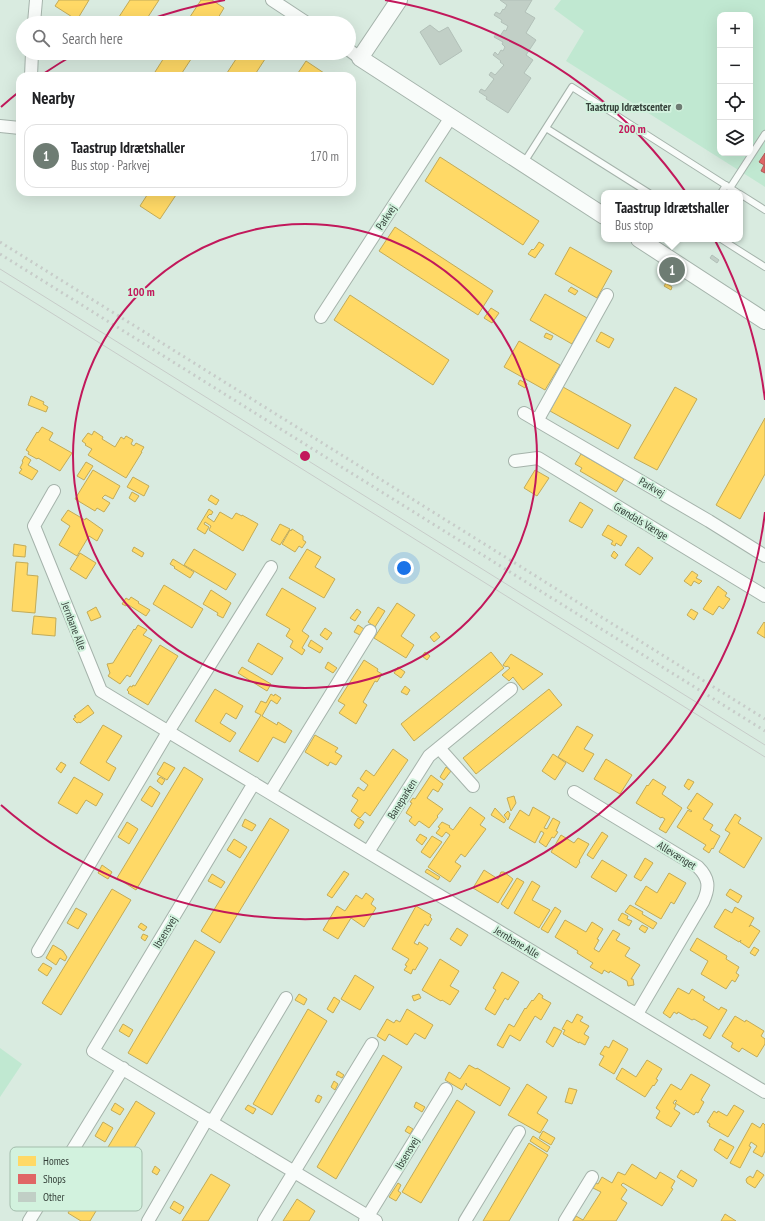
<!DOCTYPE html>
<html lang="en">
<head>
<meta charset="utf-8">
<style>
	body { margin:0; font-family:"PT Sans Narrow",sans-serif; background:#f6f6f6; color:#202124 }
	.controls { position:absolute; right:12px; top:12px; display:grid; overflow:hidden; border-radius:8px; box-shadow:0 4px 16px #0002 }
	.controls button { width:36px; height:36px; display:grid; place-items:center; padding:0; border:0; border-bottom:1px solid #e0e0e0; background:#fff; color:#202124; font:20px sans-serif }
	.you { position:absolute; left:404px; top:568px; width:14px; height:14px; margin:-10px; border:3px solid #fff; border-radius:50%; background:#1a73e8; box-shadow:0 0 0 6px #1a73e833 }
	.badge { display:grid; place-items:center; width:26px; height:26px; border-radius:50%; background:#6e7c73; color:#fff; font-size:13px; font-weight:700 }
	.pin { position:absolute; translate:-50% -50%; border:2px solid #fff; box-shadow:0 1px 4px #0006 }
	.popup { position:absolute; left:601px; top:190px; width:142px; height:52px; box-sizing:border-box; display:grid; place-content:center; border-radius:8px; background:#fff; filter:drop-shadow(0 1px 3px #0005); font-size:13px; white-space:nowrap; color:#757577 }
	.popup b { font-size:15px; color:#202124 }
	.popup::after { content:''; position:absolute; left:50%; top:100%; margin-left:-8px; border:8px solid transparent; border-top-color:#fff }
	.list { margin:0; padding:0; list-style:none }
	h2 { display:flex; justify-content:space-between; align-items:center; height:52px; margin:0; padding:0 16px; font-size:17px }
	h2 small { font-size:13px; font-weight:400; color:#757577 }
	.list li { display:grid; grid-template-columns:26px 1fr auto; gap:12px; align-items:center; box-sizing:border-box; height:64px; margin:0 8px 8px; padding:0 8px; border:1px solid #e0e0e0; border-radius:12px }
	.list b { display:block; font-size:15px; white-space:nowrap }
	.list p { margin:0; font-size:13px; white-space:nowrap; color:#757577 }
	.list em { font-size:13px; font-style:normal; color:#757577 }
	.icon { flex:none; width:22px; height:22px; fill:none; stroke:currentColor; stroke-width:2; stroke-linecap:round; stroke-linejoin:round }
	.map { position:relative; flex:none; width:765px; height:1221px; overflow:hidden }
	.search { position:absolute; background:#fff; box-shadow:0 4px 16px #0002; left:16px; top:16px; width:340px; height:44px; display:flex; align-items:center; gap:10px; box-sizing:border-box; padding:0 14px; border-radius:22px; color:#757577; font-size:15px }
	.panel { position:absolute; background:#fff; box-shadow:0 4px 16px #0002; left:16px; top:72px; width:340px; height:124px; border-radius:12px }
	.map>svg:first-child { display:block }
	.green { fill:#c0e8d1; fill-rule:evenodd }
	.homes { fill:#ffd966; stroke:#c2ab58 }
	.shops { fill:#e06666; stroke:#ac5b58 }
	.building { fill:#c1cfc6; stroke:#b2c0b8 }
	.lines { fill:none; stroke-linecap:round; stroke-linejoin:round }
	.service-casing { stroke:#a5b3ab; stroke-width:8 }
	.minor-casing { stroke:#a5b3ab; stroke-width:14 }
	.tertiary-casing { stroke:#a5b3ab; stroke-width:18 }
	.service { stroke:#f9fcfa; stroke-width:6 }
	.minor { stroke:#f9fcfa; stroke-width:12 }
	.tertiary { stroke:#f9fcfa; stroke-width:16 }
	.tram { stroke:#c7ccc9; stroke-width:1 }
	.rail { stroke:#c7ccc9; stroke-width:3; stroke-dasharray:2 4; stroke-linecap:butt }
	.ring { fill:none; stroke:#c2185b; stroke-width:2 }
	.poi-dot { fill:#6e7c73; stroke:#d2f2de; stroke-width:1.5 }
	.labels { text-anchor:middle; stroke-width:4; stroke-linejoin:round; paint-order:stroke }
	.poi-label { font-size:11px; font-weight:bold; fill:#344039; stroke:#d2f2de; text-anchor:end }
	.street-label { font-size:11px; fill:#344039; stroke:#d2f2de }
	.key { fill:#d2f2de; stroke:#a3bdac; stroke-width:1 }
	.key-label { font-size:11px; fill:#344039 }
	.centre { fill:#c2185b; stroke:#d2f2de; stroke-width:2 }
	.ring-label { font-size:12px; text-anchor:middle; font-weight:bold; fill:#c2185b; stroke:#d2f2de; stroke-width:4; stroke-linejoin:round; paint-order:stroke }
</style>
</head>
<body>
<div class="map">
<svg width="765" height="1221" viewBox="0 0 765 1221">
	<rect width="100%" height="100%" fill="#d9ebe0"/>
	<path class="green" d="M561,0H765V187L566,61L584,31L554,9ZM720,15H750V153H720Z
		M0,1048L22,1064L0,1097Z"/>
	<path class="homes" d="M59,0H89L77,20L55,6Z
		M130,0H159L144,23H115Z
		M201,0H212L224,8L215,23H186Z
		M167,53H195L180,76H162L155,72Z
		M240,53H269L254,76H225Z
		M306,61L327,75L326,76H296Z
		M440,157L539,221L523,245L425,181Z
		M149,192H178L160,219L140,206Z
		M395,227L493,291L478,315L379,251Z
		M539,242L544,245L535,258L528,254L532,249L533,250L535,248Z
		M570,247L612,271L597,298L555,274Z
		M666,283L672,287L671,290L664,286Z
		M571,287L578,291L575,295L568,291Z
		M545,294L587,318L572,344L530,320Z
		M350,295L449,360L433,385L334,320Z
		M491,308L499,313L492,323L484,318Z
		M601,332L614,339L609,348L596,341Z
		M546,333L553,336L551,340L544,337Z
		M519,341L560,365L545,390L504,367Z
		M520,380L527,384L525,388L518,384Z
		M563,387L631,425L618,449L550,411Z
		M675,387L697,399L657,470L634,458Z
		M31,396L44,402L43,404L48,407L46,412L28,405Z
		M765,418V474L740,519L716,505Z
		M42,427L53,433L49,440L72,453L60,471L38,458L37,459L28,454L29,452L26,450L37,432L38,433Z
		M94,431L103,437L102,439L115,447L121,437L124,439L126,436L133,440L131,444L134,446L136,443L144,447L141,452H142L126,478L88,455L92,449L85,445L86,444L82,441L88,433L92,435Z
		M581,454L624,479L616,492L580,471L582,468L575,464Z
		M25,456L31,460L28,465L38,471L32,480L19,473L22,469L20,468L23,462L22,461Z
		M86,462L93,466L84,480L77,476Z
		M93,470L120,486L113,499L105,495L102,498L110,503L104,512L97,508L95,511L75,499Z
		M535,470L549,478L537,496L524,488Z
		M133,477L149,486L144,496L127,487Z
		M132,492L139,496L135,502L129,498Z
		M211,495L219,500L216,505L208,500Z
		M580,502L593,510L582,528L569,521Z
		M209,509L213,512L211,515L210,514L207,517L214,522L220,512L232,519L236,513L242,516V515L258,524L243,551L209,530L211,526L205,522L204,524L209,527L205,534L197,529Z
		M68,510L85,520L86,518L103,530L97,541L89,536L77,556L59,545L70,526L61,520Z
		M280,524L290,529L280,545L271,540Z
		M608,525L627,536L621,546L616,543L615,546L611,544L613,541L602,535Z
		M292,529L303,536V540L306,542L302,548L299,546L295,552L282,544L290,530L291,531Z
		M14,544L26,546L25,557L13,556Z
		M134,547L144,553L142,557L132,551Z
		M638,547L653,558L640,575L625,565Z
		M194,549L236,574L226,590L184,565Z
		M307,549L321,557L315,567L335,579L324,598L289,578Z
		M614,551L618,555L615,559L611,556Z
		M80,553L96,563L86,579L70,569Z
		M173,559L194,572L190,578L174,568L175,567L170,564Z
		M16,562L28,563L27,575L38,576L35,613L12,611Z
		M692,571L698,575L696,578L702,581L699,584L694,581L691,586L684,581Z
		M164,585L203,609L192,628L153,604Z
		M718,586L727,593L725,596L730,599L723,609L719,606L713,615L703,609Z
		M282,588L316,608L302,631L309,636L302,648L305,650L302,655L290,647L293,641L286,636L290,629L266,615Z
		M211,590L231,603L223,618L217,615L218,613L203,604Z
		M131,597L139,602L138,603L150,610L146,616L127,604L126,606L122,604L126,598L129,600Z
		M397,603L415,615L401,636L414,645L406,658L374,638Z
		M96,607L101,617L91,621L87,612Z
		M378,607L385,611L375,627L368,622Z
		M357,609L361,612L355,621L350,618Z
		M691,609L698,613L694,620L687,615Z
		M34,616L56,618L55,636L32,634Z
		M764,622L765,623V638L757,633Z
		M138,625L147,630L143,635L152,640L130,677L127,675L120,684L108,676L110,673L107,664L113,663L134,629L135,630Z
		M358,625L364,629L360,635L354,632Z
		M325,628L332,633L327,640L320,635Z
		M436,632L440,637L434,642L430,637Z
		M311,640L323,648L320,653L308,646Z
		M258,643L283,658L272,675L248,661Z
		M160,645L178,656L148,705L128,693L129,692L127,690L130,686L132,687L133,685L135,686Z
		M425,652L430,656L427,660L422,656Z
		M491,652L504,668L414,741L401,724Z
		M511,654L543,674L523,690L513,677L509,681L502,675L510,668L507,666L506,667L503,665Z
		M364,660L378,669L377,671L382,674L377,682L375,681L363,702L367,705L356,724L339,713L345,705L338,701Z
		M328,662L337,668L333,673L325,668Z
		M242,667L271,684L267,691L238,673Z
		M398,667L405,672L401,678L394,673Z
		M405,686L410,690L407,695L401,692Z
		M215,689L243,706L236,719L226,713L220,723L236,733L230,742L195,721Z
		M549,689L562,705L476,774L463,758Z
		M271,694L274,696L275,694L281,698L277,704L271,700L262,716L277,725L278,722L292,731L285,743L273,737L258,762L239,751L261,715L255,712L261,701L266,703Z
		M88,705L94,713L80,723L79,722L77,723L73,719L76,717L74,716Z
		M103,725L122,736L106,762L116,768L109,781L80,763Z
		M577,726L593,735L584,749L594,754L583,772L558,757Z
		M315,735L338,748L335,752L342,756L336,765L330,762L328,766L305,752Z
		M393,749L408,760L370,816L365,812L360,818L351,811L358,800L352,796L358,787L364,791L368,785L360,779L366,770L374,776Z
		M553,754L566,763L555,780L542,771Z
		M606,759L632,775L620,794L594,779Z
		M61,762L66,765L61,773L56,769Z
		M164,762L175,768L167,780L157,774Z
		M184,767L203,779L136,890L117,878Z
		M446,767L451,771L444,780L440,777Z
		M431,775L443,784L438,792L433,789L427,798L443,809L437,816L438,817L429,828L419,821L415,826L409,821L412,817L406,813L412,803L410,802L413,798L415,799Z
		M74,777L103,794L96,806L86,800L77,814L58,803Z
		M160,777L165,780L162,785L157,781Z
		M653,779L666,787L662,794L682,808L666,833L659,829L665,819L662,817L661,818L636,803L647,785L648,786Z
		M688,779L694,782L689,790L684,786Z
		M150,786L160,793L152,807L141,800Z
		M697,793L713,804L703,819L713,825L710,830L720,836L713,849L712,848L709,853L703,849L706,845L677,827L688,810L691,812L692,811L687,808Z
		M514,796L516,803L511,811L507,798Z
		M470,807L485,818L480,825L486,829L465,857L461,854L455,862L461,866L450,882L428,867L450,835L446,832L442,837L436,833L440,828L438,827L442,822L450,826L449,827L453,830Z
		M533,807L550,817L544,828L547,829L553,818L560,822L556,831L558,832L554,838L552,837L546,847L539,842L544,833L541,831L535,843L509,828L520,810L529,816Z
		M495,808L506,820L504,823L491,815Z
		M508,811L510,814L508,820L504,815Z
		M735,814L741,818L738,823L762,838L744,868L719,852L730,833L725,830Z
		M270,818L289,830L220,943L201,931Z
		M358,818L364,822L359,829L354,825Z
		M245,819L256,825L252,831L242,826Z
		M127,822L138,829L129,844L118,837Z
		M602,832L608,836L593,859L587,855Z
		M420,834L427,838L422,845L416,840Z
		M561,835L574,843L578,838L589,844L579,861L580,862L576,868L551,852Z
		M432,836L442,842L430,858L421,852Z
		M234,839L247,847L240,858L227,850Z
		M645,858L653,863L641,881L634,877Z
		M602,860L627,875L616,892L591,877Z
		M102,865L112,872L108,879L98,873Z
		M427,869L440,877L438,880L425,872Z
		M484,870L498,879L501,872H504L513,879L498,903L473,888Z
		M344,871L349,874L332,898L327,895Z
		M669,873L686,883L674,904L671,902L661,919L635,904L646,886L657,893Z
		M212,874L225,882L221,888L208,881Z
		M517,878L524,882L508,909L501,904Z
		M532,881L540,886L532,900L550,910L539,928L514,913Z
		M112,889L131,900L61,1015L42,1003Z
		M730,889L742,896L738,903L726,895Z
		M366,893L374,899L371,904L376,908L364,927L351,918L338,939L323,930L337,906L345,911L356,895L362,899Z
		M630,905L643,912L642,914L657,923L653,929L625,912Z
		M416,906L431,915L430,917L432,919L428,926L425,924L414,943L418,945L419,942L428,948L415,970L413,969L411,974L404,970L407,966L405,965L409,959L392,949Z
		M555,907L561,911L548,933L541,929Z
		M735,907L754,918L749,927L751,925L760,931L749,948L740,942L741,940L739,942L714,927L725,909L732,913Z
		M76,908L87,914L78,929L67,923Z
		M622,913L628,916L627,919L632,921L629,926L618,920Z
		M565,920L586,932L592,922L603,929L597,939L599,940L594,949L599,952L613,930L620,934L616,940L630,948L625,956L640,965L631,979H633L634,985L628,986L627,981L610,971L609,973L604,970L602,974L590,967L593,963L577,953L578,951L555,937Z
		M141,923L147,927L144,931L138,927Z
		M642,925L648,928L645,933L639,929Z
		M457,928L468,935L461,946L450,939Z
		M143,934L148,936L145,941L141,938Z
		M697,938L727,956L726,959L739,967L736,973L739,975L735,982L732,980L726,989L701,974L708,961L690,950Z
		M195,940L215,952L147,1064L128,1053Z
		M53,945L63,951L67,957L65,961L60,958L56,965L46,958Z
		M754,947L759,950L755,956L750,953Z
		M440,959L459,971L450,986L459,991L450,1005L442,1000L441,1001L422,990Z
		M43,963L52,968L47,976L38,970Z
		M502,972L519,982L508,1000L505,998L495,1015L485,1009L496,990L493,988Z
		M355,975L374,987L360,1010L341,999Z
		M678,988L689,994L692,989L705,997L703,1000L719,1010L721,1007L727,1010L710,1039L703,1035L708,1027L694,1019L692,1020L678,1012L677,1014L674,1012L670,1018L663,1013Z
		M539,993L543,996L542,998L551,1003L541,1020L535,1016L520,1041L510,1035L503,1048L497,1045L509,1024L514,1027L525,1008L526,1009L532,1000L533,1001Z
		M299,994L307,999L304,1005L295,1000Z
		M419,994L421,998L414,1001L412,996Z
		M334,997L340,1001L333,1013L327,1009Z
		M308,1009L327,1021L272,1115L253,1104Z
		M407,1009L433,1025L425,1039L415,1033L407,1045L389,1034L385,1041L377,1036L387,1019L394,1023L396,1020L400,1022Z
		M577,1014L583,1017L580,1021L589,1026L584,1034L589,1037L585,1045L579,1042V1043L563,1034L565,1030L562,1029L567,1020L572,1023Z
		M735,1016L745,1022L746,1020L764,1031L761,1036L765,1039V1044L757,1057L742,1048L739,1052L731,1047L733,1043L722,1036Z
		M123,1024L133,1030L129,1037L119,1031Z
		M554,1027L562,1031L553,1047L546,1042Z
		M613,1040L628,1049L614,1074L599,1065L604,1056L600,1054L605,1046L609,1048Z
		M383,1055L402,1067L336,1179L317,1167Z
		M647,1060L662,1069L656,1079L658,1080L654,1086L653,1085L645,1097L616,1079L622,1068L636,1077Z
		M469,1065L476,1069L477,1068L510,1088L500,1106L466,1085L467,1084L466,1083L462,1090L445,1080L449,1072L460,1079Z
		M338,1071L344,1075L342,1078L336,1075Z
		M691,1074L710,1085L701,1100L704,1102L698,1113L696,1112L694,1115L675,1103L677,1101L675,1100L673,1103L676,1105L674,1109L680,1113L671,1127L668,1125H667L656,1118L660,1111L656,1108L671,1084L681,1090Z
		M334,1081L338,1084L335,1090L331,1087Z
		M527,1084L547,1097L537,1113L548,1120L540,1133L508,1115Z
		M569,1088L577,1090L572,1104L565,1102Z
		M318,1095L322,1097L319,1103L315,1101Z
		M457,1100L475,1112L421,1203L402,1192Z
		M136,1101L155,1113L90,1221H81L68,1213Z
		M416,1102L425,1107L422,1112L414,1107Z
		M115,1103L124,1109L120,1115L111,1110Z
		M248,1105L256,1109L253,1114L245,1109Z
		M734,1105L744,1111L728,1137L709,1126L710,1124L707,1122L714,1111L717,1113L718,1111L727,1116Z
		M103,1122L113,1128L105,1142L95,1136Z
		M752,1123L760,1128L763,1123L765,1125V1151L762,1157L753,1152L757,1146L751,1142L749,1146L751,1147L740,1168L730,1163Z
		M408,1126L413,1129L410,1134L405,1131Z
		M543,1131L555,1138L551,1145L539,1138Z
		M533,1136L550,1147L547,1152L530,1141Z
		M720,1139L734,1147L727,1159L714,1150Z
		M529,1143L548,1155L509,1221H483Z
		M81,1159L91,1165L83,1179L73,1172Z
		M632,1164L656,1179L660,1172L675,1181L671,1188L673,1189L662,1206L623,1183L621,1185L627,1190L621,1199L627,1203L616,1221H573L576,1216L583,1220L601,1192L593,1188L596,1183L598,1184L602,1177L612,1183L618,1172L625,1175Z
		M155,1166L160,1170L157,1175L152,1172Z
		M681,1170L697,1180L693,1187L677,1177Z
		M757,1170L764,1175L755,1188L747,1183L746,1180L747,1178L750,1176L753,1178Z
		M211,1174L230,1185L208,1221H182Z
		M398,1183L401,1185L398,1191L401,1193L396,1201L389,1197Z
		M297,1199L315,1211L309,1221H283Z
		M174,1201L184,1207L180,1214L170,1208Z
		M725,1214L736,1221H721Z"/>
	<path class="shops" d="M765,153V173L761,171L764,165L759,162Z"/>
	<path class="building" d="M500,0H532L525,12L535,18L526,33L536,40L526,55L533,60L524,73L531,78L508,113L486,99L487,97L479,92L481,89L485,91L494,79L489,75L491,72L495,75L504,65L500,62L501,61L493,55L495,52L498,55L501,50L503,51L505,47L502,44L503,42L494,37L496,34L500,36L504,30L506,31L508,26L501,22L502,20L494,15L496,12L500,14L503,9L504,10L507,5Z
		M430,25L439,32L448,27L462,51L440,65L420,32Z
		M712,255L719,260L717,263L710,258Z"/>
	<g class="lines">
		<defs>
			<path id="service" d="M546,128L649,193
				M523,164L572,87L738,193
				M730,188L765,134
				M721,193L726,185
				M740,194L765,210
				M721,239L765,267"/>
			<path id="minor" d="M272,0L307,23
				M34,23L36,0
				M349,50L360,58
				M31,76L32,53
				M0,126L20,128
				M321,317L451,117
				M524,413L709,521L765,556
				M537,421L607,295
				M515,461L538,458L765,596
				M54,491L34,526L101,691L765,1092
				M439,748L473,786
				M254,783L93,1051L376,1221
				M574,792L698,867C709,878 710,887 703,902L637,1014
				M270,793L370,631
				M368,852L429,756L511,689
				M38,951L168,732L271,567
				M212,1122L286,998
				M29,1221L123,1068
				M148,1221L207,1119
				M264,1221L372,1044
				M365,1221L446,1089
				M465,1221L519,1132
				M565,1221L592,1177"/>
			<path id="tertiary" d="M399,0L360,58L604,216
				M639,239L765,321"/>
		</defs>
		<use href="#service" class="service-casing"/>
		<use href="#minor" class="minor-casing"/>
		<use href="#tertiary" class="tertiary-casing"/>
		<use href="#service" class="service"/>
		<use href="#minor" class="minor"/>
		<use href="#tertiary" class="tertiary"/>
		<path class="tram" d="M0,269L765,745
			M0,281L765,757"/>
		<path class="rail" d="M0,242L765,719
			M0,254L765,731"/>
	</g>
	<g class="ring">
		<circle cx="305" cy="456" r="232"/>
		<path d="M765 512A463 463 0 0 1 1 805M1 107A463 463 0 0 1 20 91M43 74A463 463 0 0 1 77 53M143 22A463 463 0 0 1 225 0M385 0A463 463 0 0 1 765 400"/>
	</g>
	<circle class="poi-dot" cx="679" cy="107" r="4"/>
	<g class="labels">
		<g class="poi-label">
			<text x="671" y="111">Taastrup Idrætscenter</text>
		</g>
		<g class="street-label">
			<text transform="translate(386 217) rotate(-57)" y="4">Parkvej</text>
			<text transform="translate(652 487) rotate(30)" y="4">Parkvej</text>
			<text transform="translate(641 521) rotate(31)" y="4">Grøndals Vænge</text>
			<text transform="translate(74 626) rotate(69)" y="4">Jernbane Alle</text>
			<text transform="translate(402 799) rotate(-58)" y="4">Baneparken</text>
			<text transform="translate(677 855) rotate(32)" y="4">Allevænget</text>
			<text transform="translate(165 932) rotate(-59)" y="4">Ibsensvej</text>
			<text transform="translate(517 942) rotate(31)" y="4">Jernbane Alle</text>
			<text transform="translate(407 1153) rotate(-59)" y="4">Ibsensvej</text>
		</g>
	</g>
	<rect x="10" y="1147" width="132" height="64" rx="6" class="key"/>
	<rect x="18" y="1156" width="18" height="10" fill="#ffd966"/>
	<rect x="18" y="1174" width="18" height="10" fill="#e06666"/>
	<rect x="18" y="1192" width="18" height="10" fill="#c1cfc6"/>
	<g class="key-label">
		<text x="43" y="1165">Homes</text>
		<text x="43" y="1183">Shops</text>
		<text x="43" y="1201">Other</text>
	</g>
	<circle cx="305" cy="456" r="6" class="centre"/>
	<g class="ring-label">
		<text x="632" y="133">200 m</text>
		<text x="141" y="296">100 m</text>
	</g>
</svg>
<div class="controls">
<button>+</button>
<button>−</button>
<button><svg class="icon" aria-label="locate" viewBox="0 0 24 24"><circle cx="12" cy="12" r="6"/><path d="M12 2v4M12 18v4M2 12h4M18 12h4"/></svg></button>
<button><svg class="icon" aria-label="layers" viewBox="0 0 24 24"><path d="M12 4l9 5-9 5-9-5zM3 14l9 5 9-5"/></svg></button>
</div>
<div class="you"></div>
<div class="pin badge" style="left:672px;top:270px">1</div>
<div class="popup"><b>Taastrup Idrætshaller</b>Bus stop</div>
<div class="search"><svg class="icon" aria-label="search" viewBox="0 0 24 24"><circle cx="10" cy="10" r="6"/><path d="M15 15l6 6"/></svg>Search here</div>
<section class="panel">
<h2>Nearby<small></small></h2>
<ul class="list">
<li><span class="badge">1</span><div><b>Taastrup Idrætshaller</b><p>Bus stop · Parkvej</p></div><em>170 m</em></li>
</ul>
</section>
</div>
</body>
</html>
